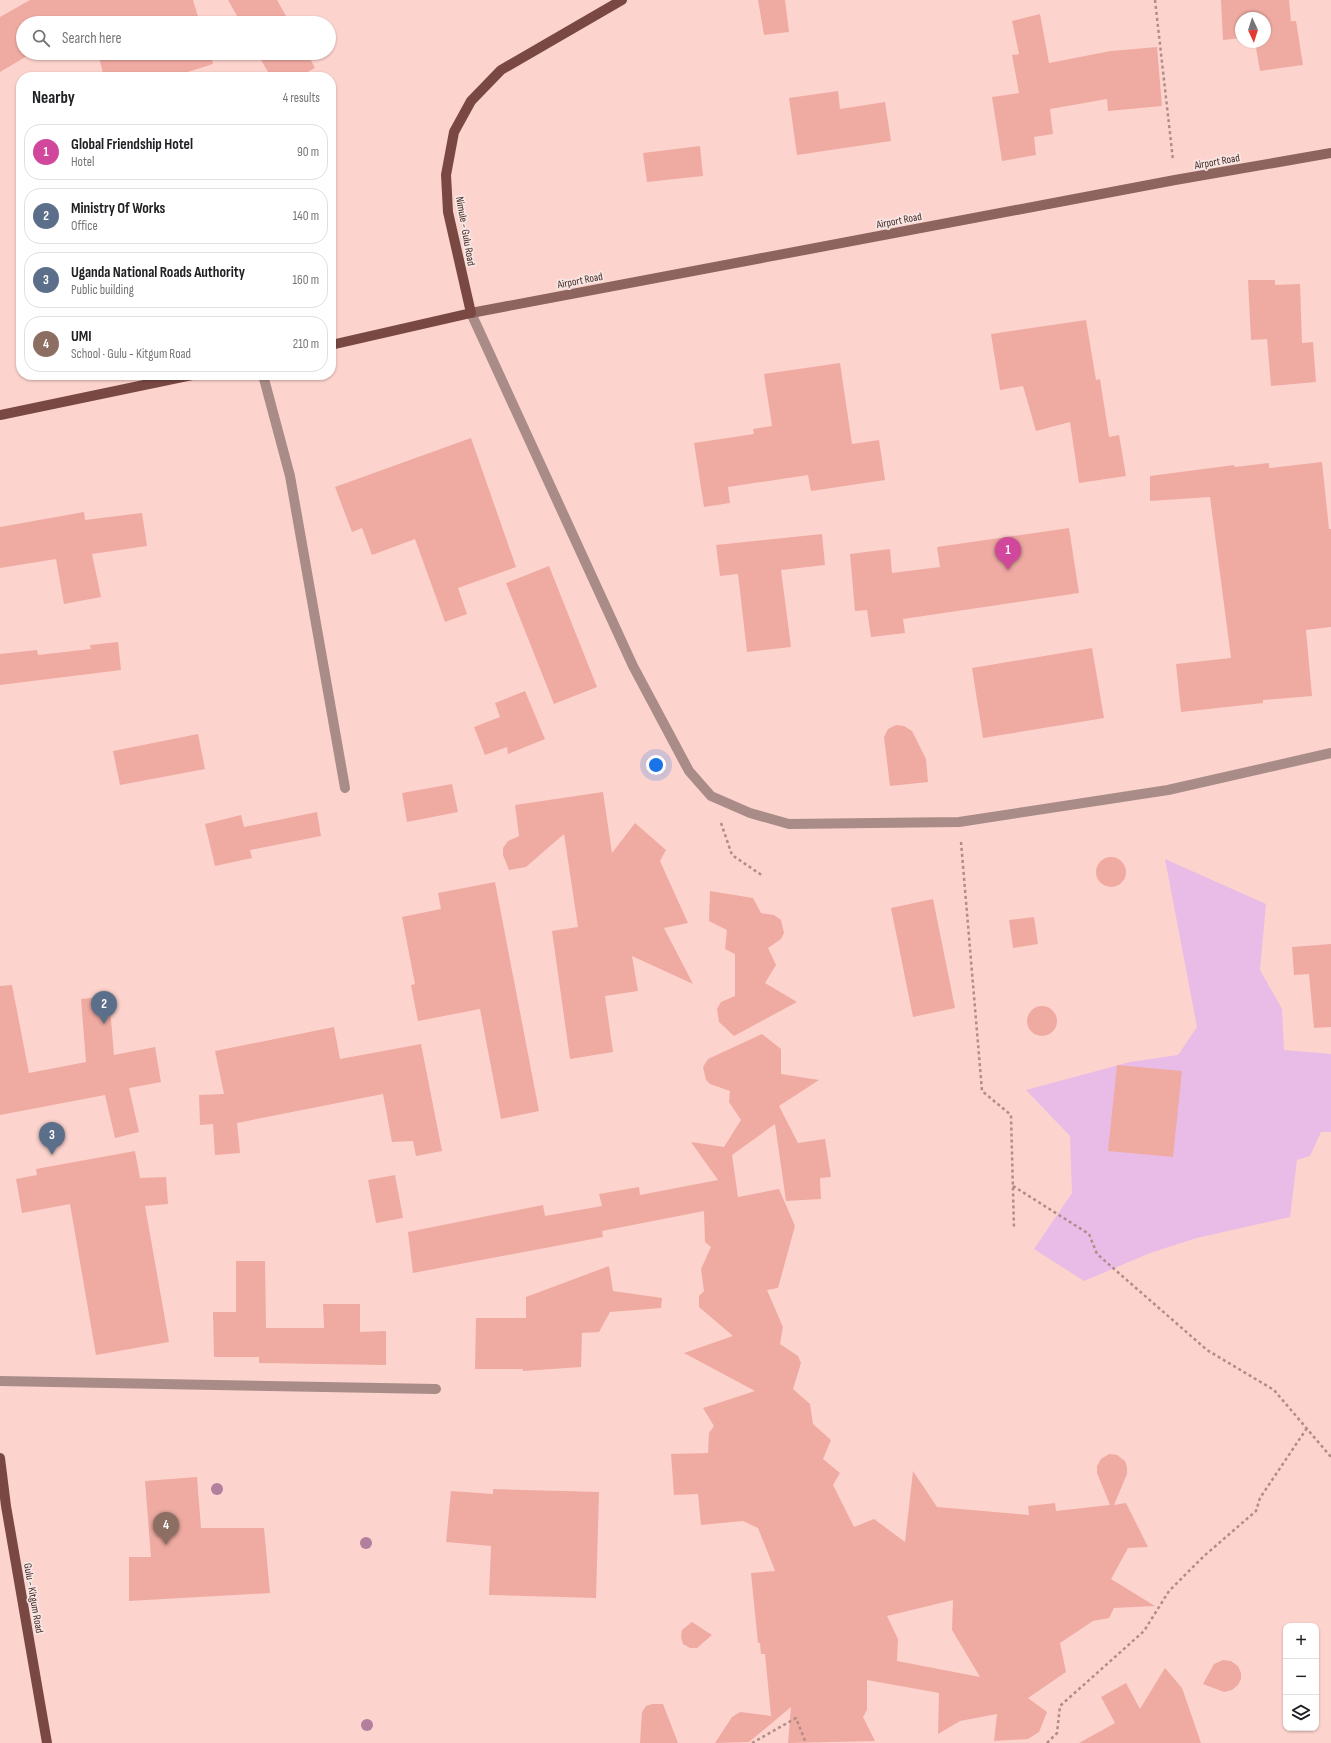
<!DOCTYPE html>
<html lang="en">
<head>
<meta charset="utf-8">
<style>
	body { margin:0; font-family:"Sofia Sans Condensed",sans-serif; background:#f2f2f2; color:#202124 }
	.controls { position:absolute; right:12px; bottom:12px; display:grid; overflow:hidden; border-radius:8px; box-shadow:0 1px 3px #0004 }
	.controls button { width:36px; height:36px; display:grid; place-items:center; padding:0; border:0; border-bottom:1px solid #e0e0e0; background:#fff; color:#202124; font:20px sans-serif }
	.compass { position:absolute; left:1235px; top:12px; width:36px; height:36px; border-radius:50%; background:#fff; box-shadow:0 1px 3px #0004; rotate:176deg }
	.you { position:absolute; left:656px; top:765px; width:14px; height:14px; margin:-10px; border:3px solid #fff; border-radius:50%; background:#1a73e8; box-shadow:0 0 0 6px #1a73e833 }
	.badge { display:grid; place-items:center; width:26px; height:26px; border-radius:50%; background:#db2777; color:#fff; font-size:13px; font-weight:700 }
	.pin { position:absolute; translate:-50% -33px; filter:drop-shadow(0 1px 2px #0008) }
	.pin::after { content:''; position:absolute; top:21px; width:14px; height:12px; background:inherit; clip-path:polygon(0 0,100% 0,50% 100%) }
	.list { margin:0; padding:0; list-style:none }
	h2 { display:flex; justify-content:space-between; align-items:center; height:52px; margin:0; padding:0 16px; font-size:17px }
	h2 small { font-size:13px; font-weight:400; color:#757577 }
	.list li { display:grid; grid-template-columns:26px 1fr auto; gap:12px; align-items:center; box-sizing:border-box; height:56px; margin:0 8px 8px; padding:0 8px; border:1px solid #e0e0e0; border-radius:16px }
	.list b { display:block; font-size:15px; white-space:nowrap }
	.list p { margin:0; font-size:13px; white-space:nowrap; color:#757577 }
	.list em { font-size:13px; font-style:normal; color:#757577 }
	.icon { flex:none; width:22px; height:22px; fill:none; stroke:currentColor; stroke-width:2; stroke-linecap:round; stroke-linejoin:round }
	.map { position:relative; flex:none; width:1331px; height:1743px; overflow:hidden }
	.search { position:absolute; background:#fff; box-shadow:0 1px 3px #0004; left:16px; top:16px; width:320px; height:44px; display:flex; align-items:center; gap:10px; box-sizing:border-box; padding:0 14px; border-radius:22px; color:#757577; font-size:15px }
	.panel { position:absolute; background:#fff; box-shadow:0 1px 3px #0004; left:16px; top:72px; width:320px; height:308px; border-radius:16px }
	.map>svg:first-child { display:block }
	.green { fill:#e8bce7 }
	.building { fill:#efaba2; fill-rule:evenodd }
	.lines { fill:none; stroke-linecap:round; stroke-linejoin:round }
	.path { stroke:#b08d88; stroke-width:2.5; stroke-dasharray:3 3; stroke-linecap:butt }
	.street { stroke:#a98c88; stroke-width:10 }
	.secondary { stroke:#8e645f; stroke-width:10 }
	.primary { stroke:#794842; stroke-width:10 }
	.tree { fill:#b37f9e }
	.labels { text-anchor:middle; stroke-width:3.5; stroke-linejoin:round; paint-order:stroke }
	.street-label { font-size:11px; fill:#432925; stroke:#f6e7e5 }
</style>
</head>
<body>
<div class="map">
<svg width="1331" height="1743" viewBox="0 0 1331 1743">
	<rect width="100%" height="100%" fill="#fdd3cd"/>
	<path class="green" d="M1165,859L1266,904L1260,970L1282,1009L1284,1050L1331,1054V1132H1321L1310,1156L1297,1160L1290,1217L1197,1238L1150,1253L1084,1281L1034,1249L1072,1193L1070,1136L1026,1090L1130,1062L1178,1055L1197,1027Z"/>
	<path class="building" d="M30,0H193L200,23H90L89,20L84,23H23V53H32L0,72V17Z
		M228,0H277L290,23H241Z
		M758,0H785L789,32L764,35Z
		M1221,0H1289L1291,21H1296L1303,65L1260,71L1255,42H1265V18H1241V38L1223,40Z
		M1040,14L1049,63L1111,51L1157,47L1162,106L1108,111L1107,99L1050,109L1053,134L1034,137L1036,155L1002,161L992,97L1019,93L1012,55L1019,54L1012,21Z
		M98,53H210L213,64L172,77H104Z
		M257,53H307L315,68L298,77H271Z
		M838,91L840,109L885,102L891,141L797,155L789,98Z
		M700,146L703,176L647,182L643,153Z
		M1248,280H1275V285L1300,284L1302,343L1313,342L1316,382L1271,386L1267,339L1251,340Z
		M1086,320L1096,380L1100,379L1109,437L1119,435L1126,476L1079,483L1070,422L1036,431L1023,386L1000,390L991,334Z
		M840,363L852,444L879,440L885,480L811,491L808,475L728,487L730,503L704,507L694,443L754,434L753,429L772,426L764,374Z
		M471,438L516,567L458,588L467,614L445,622L415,539L372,555L362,528L352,532L335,487Z
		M1322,462L1329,529H1331V627L1306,630L1312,696L1263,700V703L1181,712L1176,664L1231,658L1210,497L1150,501V476L1234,465L1235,467L1269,463V468Z
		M84,512L85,520L142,513L147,546L92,554L101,597L64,604L56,559L0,568V527Z
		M1069,528L1079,593L903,619L905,633L871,637L867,610L855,611L850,554L890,549L892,573L940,567L937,547Z
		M822,534L825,565L781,570L791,647L747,652L738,574L720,576L716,545Z
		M549,566L597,687L554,704L506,583Z
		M118,642L121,670L0,685V654L37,650L38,655L91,649L90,645Z
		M1092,648L1104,718L983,738L972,668Z
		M525,691L545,739L508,754L507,747L485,755L474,727L500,717L495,703Z
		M896,725L904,726L912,731L926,759L928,782L890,786L884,737L888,729Z
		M198,734L205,769L120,785L113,751Z
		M452,784L458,812L407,822L402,793Z
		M603,792L612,853L635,823L666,850L660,861L688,923L664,928L693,984L632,956L638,991L605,996L613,1052L570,1059L552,931L578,927L564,834L526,867L509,870L503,855V848L508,841L519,836L515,805Z
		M317,812L321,836L250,850L252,858L215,866L205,824L241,815L244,827Z
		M1096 872a15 15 0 1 1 30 0a15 15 0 1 1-30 0Z
		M495,882L539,1111L501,1119L480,1009L418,1021L411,985L415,984L402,917L441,909L438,893Z
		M710,891L753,898L761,913L774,915L781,920L784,933L781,939L768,948L776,965L765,983L797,1002L734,1036L719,1022L717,1009L721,1002L735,996V954L725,949L727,930L709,921Z
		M933,899L955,1008L913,1017L891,908Z
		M1034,917L1038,944L1013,948L1009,920Z
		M1331,944V1027L1314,1028L1309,974L1294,975L1292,947Z
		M12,985L29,1073L86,1062L81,999L109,996L114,1055L155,1047L161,1082L129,1088L139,1132L115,1138L105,1095L0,1115V986Z
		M1027 1021a15 15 0 1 1 30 0a15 15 0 1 1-30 0Z
		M334,1027L340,1059L421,1044L442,1151L416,1156L413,1141L392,1142L383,1094L237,1123L240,1153L215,1155L213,1124L200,1125L199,1095L224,1094L215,1051Z
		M762,1034L781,1049V1074L819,1080L779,1106L798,1143L825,1139L831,1177L820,1178L821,1199L786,1201L775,1124L732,1155L738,1197L779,1189L795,1226L778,1288L767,1290L783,1327L780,1344L798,1356L801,1363L793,1389L810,1404L813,1424L831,1440L823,1459L840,1473L833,1485L854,1527L874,1519L905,1542L913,1471L937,1507L1029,1515L1028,1506L1055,1503L1056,1511L1110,1505L1097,1473V1466L1101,1459L1109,1454L1117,1455L1125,1461L1127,1467V1474L1114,1505L1126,1503L1148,1547L1128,1548L1111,1579L1155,1606L1114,1608L1109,1618L1093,1621L1060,1643L1066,1672L1028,1698L1047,1712L1039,1732L1028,1739L994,1741L997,1714L960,1721L938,1734L939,1693L867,1680V1710L863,1717L875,1741L788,1743L791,1707L749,1742L715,1743L732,1717L740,1712L771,1716L765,1654H761L760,1643H758L751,1573L775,1571L758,1528L743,1521L701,1525L698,1494L674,1495L671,1454L708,1453L709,1433L714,1426L703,1408L755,1391L684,1353L733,1336L699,1307V1296L704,1291L701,1269L711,1247L705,1242L704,1211L602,1231L603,1237L413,1273L408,1232L543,1205L545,1216L602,1206L599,1194L639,1187L640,1195L718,1180L691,1142L724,1147L741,1120L729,1102L730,1091L710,1084L706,1080L703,1067L708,1059ZM953,1600L952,1630L980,1677L897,1661L898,1639L887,1616Z
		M1117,1065L1182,1071L1173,1157L1108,1151Z
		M135,1151L140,1178L166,1177L168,1204L145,1206L169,1342L96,1355L70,1204L22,1213L16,1179L37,1175L36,1169Z
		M395,1175L403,1218L376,1223L368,1180Z
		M236,1261H265L266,1328H324L323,1304H360V1332L386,1331V1365L259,1363V1357H214L213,1312H236Z
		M609,1266L613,1291L662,1298L661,1308L610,1312L599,1332L582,1333L581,1367L523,1371V1369H475L476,1318H526V1297Z
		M197,1477L201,1528H264L270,1593L129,1601V1557H151L145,1481Z
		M493,1489L599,1492L596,1598L489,1595L491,1546L446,1542L451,1491L493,1494Z
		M692,1622L712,1635L697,1648H690L683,1644L681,1637L682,1630Z
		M1223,1660L1231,1661L1238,1666L1241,1673V1679L1238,1685L1232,1690L1224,1692L1203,1684L1214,1664Z
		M1165,1668L1182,1688L1201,1743H1079L1115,1723L1101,1697L1126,1683L1140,1709Z
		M652,1704H663L678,1743H640L642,1712L646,1706Z"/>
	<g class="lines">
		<path class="path" d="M1155,0L1173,160
			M721,823L732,855L763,876
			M961,842L982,1091L1011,1115L1014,1229
			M1013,1186L1089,1234L1097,1254L1207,1350L1274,1390L1331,1457
			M752,1743L796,1718L806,1743
			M1047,1743L1057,1733L1060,1706L1144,1631L1169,1591L1204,1556L1256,1511L1260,1498L1307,1428"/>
		<path class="street" d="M471,313L633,666L689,771L711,796L750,813L789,824L959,822L1168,790L1331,753
			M263,375L290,476L345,788
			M0,1381L436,1389"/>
		<path class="secondary" d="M471,313L1175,180L1331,153"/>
		<path class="primary" d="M331,345L471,313L448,212L446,175L454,132L471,101L501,70L622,0
			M0,415L192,375
			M0,1458L6,1506L47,1743"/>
	</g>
	<g class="tree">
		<circle cx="217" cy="1489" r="6"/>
		<circle cx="366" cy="1543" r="6"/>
		<circle cx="367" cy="1725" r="6"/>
	</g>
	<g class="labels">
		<g class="street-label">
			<text transform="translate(1217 161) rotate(-10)" y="4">Airport Road</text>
			<text transform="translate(899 220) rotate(-11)" y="4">Airport Road</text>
			<text transform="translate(466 231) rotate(80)" y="4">Nimule - Gulu Road</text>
			<text transform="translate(580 280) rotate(-11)" y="4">Airport Road</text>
			<text transform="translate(34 1598) rotate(80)" y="4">Gulu - Kitgum Road</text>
		</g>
	</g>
</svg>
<div class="controls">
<button>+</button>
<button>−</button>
<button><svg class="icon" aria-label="layers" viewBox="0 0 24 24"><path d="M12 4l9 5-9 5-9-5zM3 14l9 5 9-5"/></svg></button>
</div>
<svg class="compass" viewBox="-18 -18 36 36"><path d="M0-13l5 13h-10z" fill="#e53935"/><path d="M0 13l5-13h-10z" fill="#757577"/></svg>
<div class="you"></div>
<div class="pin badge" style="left:1008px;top:570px;background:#d1479c">1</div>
<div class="pin badge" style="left:104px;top:1024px;background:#5c6f8a">2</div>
<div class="pin badge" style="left:52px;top:1155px;background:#5c6f8a">3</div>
<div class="pin badge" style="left:166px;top:1545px;background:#8d6e63">4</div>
<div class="search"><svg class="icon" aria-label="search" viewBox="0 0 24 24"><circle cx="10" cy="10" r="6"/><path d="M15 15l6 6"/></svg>Search here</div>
<section class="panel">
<h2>Nearby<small>4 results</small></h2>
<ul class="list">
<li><span class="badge" style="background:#d1479c">1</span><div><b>Global Friendship Hotel</b><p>Hotel</p></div><em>90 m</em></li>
<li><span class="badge" style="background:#5c6f8a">2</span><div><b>Ministry Of Works</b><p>Office</p></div><em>140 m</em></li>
<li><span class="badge" style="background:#5c6f8a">3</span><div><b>Uganda National Roads Authority</b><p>Public building</p></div><em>160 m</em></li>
<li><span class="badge" style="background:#8d6e63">4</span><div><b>UMI</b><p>School · Gulu - Kitgum Road</p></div><em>210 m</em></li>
</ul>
</section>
</div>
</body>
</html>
